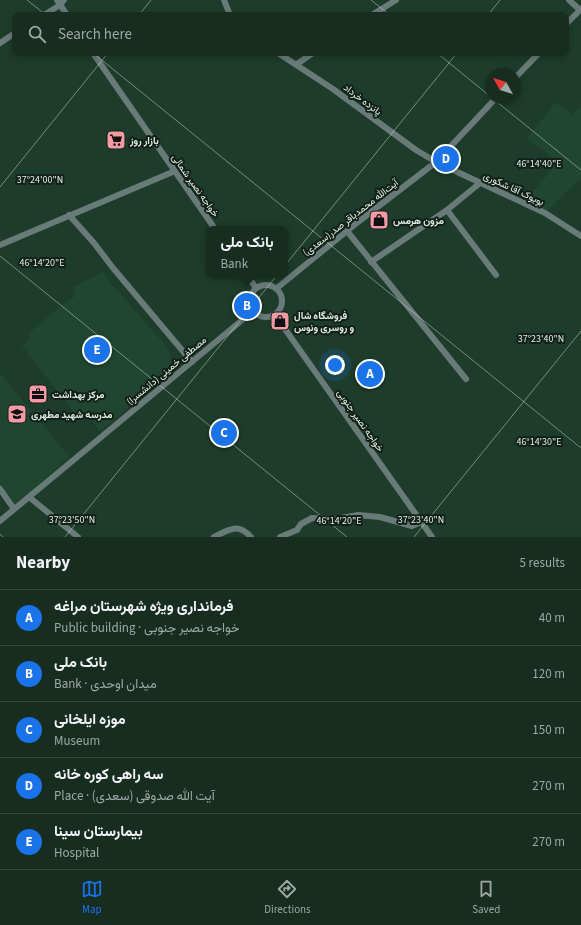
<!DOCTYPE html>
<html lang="en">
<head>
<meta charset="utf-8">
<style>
	body { margin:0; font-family:"Source Sans 3",Vazirmatn,sans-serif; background:#1f3529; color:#f1f3f6 }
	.compass { position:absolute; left:485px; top:68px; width:36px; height:36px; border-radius:50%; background:#162d20; box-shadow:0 2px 6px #0003; rotate:309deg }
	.you { position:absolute; left:335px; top:365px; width:14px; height:14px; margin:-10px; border:3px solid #fff; border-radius:50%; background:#1a73e8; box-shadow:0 0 0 6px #1a73e833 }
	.badge { display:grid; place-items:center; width:26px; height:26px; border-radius:50%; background:#1a73e8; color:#fff; font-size:13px; font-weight:700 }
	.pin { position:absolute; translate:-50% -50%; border:2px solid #fff; box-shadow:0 1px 4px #0006 }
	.popup { position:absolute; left:206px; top:226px; width:82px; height:52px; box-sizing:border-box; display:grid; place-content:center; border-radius:8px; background:#162d20; filter:drop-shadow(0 1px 3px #0005); font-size:13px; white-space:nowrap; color:#9ea8a5 }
	.popup b { font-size:15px; color:#f1f3f6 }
	.popup::after { content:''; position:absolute; left:50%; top:100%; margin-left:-8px; border:8px solid transparent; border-top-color:#162d20 }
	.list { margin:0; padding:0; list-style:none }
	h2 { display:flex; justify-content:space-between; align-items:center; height:52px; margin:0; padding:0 16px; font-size:17px }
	h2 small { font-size:13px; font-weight:400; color:#9ea8a5 }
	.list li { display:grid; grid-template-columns:26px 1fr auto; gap:12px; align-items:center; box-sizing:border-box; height:56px; padding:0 16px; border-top:1px solid #35493e }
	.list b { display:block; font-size:15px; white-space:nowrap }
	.list p { margin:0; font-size:13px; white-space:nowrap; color:#9ea8a5 }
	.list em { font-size:13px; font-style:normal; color:#9ea8a5 }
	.icon { flex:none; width:22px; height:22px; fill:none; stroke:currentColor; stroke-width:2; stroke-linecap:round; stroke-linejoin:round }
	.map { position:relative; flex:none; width:581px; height:537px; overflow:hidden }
	.search { position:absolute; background:#162d20; box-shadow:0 2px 6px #0003; left:12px; right:12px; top:12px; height:44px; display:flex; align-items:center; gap:10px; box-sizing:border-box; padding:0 14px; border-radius:8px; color:#9ea8a5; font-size:15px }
	.sheet { height:332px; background:#162d20 }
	nav { display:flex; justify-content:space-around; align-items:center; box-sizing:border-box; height:56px; border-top:1px solid #35493e; background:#162d20; font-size:11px; color:#9ea8a5 }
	nav a { display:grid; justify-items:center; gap:2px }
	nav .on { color:#1a73e8 }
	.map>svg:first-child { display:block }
	.built { fill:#204632 }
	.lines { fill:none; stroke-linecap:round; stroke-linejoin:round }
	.minor { stroke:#687b79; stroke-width:6 }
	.ticks { fill:none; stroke:#ddefe3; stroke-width:1; stroke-opacity:0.45 }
	.labels { text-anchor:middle; stroke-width:4; stroke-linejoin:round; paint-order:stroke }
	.street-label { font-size:10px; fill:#ddefe3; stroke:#122018 }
	.poi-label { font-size:10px; font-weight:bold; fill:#ddefe3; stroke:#122018; text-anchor:start }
	.ticks-label { font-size:10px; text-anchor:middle; fill:#ddefe3; stroke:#122018; stroke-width:4; stroke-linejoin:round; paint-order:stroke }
</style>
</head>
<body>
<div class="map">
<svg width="581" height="537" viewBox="0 0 581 537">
	<rect width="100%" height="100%" fill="#1e3c2b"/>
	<path class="built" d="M556,102L572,114L581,105V178L545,213L525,200L558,163L527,138Z
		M103,272L109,281L168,348L171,361L169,372L100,432L90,418L76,415L22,346L30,338L28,334L62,305L75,296L73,287Z
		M0,373L69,456L14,509L0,489Z"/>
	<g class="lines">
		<path class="minor" d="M57,0L67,15
			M224,0L230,15
			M569,0L580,10
			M44,15L60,5L64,0
			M372,15L396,0
			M566,24L581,9
			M0,43L15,33
			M93,53L215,229
			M278,53L333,89L416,150L436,162L545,213L581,236
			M297,64L313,53
			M515,78L539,53
			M447,210L496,275
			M69,215L94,243L113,268L192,362
			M347,231L466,379
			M0,245L175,171
			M371,262L447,210L480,183
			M247,275L256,288
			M250 301a16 16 0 1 1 32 0a16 16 0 1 1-32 0Z
			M277,288L358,222L436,162L496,98
			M275,315L432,537
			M0,489L14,509
			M29,497L78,537
			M0,521L253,311
			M214,537C229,529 238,523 251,537
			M280,537L297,530L301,524L312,518L336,519L358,515L380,517L412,526L421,522"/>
	</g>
	<path class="ticks" d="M27,0L46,15M371,0L390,15M139,15L151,0M488,15L500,0M93,53L581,448M437,53L491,97M492,98L581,170M0,187L108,53M0,256L347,537M0,534L3,537M65,537L457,53M414,537L581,331"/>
	<defs>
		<symbol id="supermarket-square" viewBox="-11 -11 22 22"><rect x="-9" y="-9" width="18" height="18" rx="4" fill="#f49aa5" stroke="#122018"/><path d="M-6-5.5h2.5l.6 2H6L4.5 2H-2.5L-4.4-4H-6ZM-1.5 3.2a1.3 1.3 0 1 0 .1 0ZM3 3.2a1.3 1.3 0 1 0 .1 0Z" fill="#111"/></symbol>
		<symbol id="shop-square" viewBox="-11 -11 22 22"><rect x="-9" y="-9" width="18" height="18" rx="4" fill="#f49aa5" stroke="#122018"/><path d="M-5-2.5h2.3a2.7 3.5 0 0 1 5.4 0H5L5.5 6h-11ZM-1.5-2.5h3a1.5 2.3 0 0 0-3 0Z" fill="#111"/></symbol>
		<symbol id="office-square" viewBox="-11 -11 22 22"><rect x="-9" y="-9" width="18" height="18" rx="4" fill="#f49aa5" stroke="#122018"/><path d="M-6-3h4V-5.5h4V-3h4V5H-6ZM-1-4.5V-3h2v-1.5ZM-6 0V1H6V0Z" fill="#111"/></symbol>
		<symbol id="school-square" viewBox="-11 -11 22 22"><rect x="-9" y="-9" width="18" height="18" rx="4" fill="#f49aa5" stroke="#122018"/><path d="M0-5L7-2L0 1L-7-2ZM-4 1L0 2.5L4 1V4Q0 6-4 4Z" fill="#111"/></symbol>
	</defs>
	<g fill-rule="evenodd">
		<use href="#supermarket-square" x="105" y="129" width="22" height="22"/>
		<use href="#shop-square" x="368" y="209" width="22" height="22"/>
		<use href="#shop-square" x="269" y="310" width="22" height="22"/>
		<use href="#office-square" x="27" y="383" width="22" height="22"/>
		<use href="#school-square" x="6" y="403" width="22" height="22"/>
	</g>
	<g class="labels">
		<g class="street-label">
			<text transform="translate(363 99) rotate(37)" y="4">پانزده خرداد</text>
			<text transform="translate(196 185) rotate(55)" y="4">خواجه نصیر شمالی</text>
			<text transform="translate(514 188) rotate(25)" y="4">بویوک آقا شکوری</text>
			<text transform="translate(350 217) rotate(-38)" y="4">آیت‌الله محمدباقر صدر(سعدی)</text>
			<text transform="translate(166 370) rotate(-40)" y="4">مصطفی خمینی (دانشسرا)</text>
			<text transform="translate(361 420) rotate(55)" y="4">خواجه نصیر جنوبی</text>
		</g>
		<g class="poi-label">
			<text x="130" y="144">بازار روز</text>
			<text x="393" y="224">مزون هرمس</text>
			<text x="294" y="319">فروشگاه شال<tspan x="294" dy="12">و روسری ونوس</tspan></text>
			<text x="52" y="398">مرکز بهداشت</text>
			<text x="31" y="418">مدرسه شهید مطهری</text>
		</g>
	</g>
	<g class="ticks-label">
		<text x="539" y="167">46°14'40"E</text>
		<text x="40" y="183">37°24'00"N</text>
		<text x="42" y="266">46°14'20"E</text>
		<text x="541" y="342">37°23'40"N</text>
		<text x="539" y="445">46°14'30"E</text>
		<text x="72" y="523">37°23'50"N</text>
		<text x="421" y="523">37°23'40"N</text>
		<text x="339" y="524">46°14'20"E</text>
	</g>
</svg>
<svg class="compass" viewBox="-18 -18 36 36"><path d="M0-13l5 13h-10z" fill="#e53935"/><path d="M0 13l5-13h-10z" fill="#9ea8a5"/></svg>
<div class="you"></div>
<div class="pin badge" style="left:370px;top:374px">A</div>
<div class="pin badge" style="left:247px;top:306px">B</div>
<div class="popup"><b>بانک ملی</b>Bank</div>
<div class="pin badge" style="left:224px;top:433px">C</div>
<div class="pin badge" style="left:446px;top:159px">D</div>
<div class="pin badge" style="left:97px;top:350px">E</div>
<div class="search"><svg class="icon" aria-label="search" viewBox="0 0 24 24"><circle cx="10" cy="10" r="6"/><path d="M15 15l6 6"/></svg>Search here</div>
</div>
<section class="sheet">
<h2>Nearby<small>5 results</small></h2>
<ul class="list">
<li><span class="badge">A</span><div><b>فرمانداری ویژه شهرستان مراغه</b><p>Public building · خواجه نصیر جنوبی</p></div><em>40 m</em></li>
<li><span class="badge">B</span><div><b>بانک ملی</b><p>Bank · میدان اوحدی</p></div><em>120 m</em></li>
<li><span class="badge">C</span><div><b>موزه ایلخانی</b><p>Museum</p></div><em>150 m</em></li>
<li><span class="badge">D</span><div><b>سه راهی کوره خانه</b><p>Place · آیت الله صدوقی (سعدی)</p></div><em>270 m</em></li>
<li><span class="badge">E</span><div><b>بیمارستان سینا</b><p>Hospital</p></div><em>270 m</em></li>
</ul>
</section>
<nav>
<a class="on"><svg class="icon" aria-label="map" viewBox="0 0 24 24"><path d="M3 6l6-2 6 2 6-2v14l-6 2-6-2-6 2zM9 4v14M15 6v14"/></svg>Map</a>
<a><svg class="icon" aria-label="directions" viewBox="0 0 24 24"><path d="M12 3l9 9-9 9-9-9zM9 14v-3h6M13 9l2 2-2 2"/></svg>Directions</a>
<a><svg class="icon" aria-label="saved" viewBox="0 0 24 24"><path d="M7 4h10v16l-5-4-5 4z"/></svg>Saved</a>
</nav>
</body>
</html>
